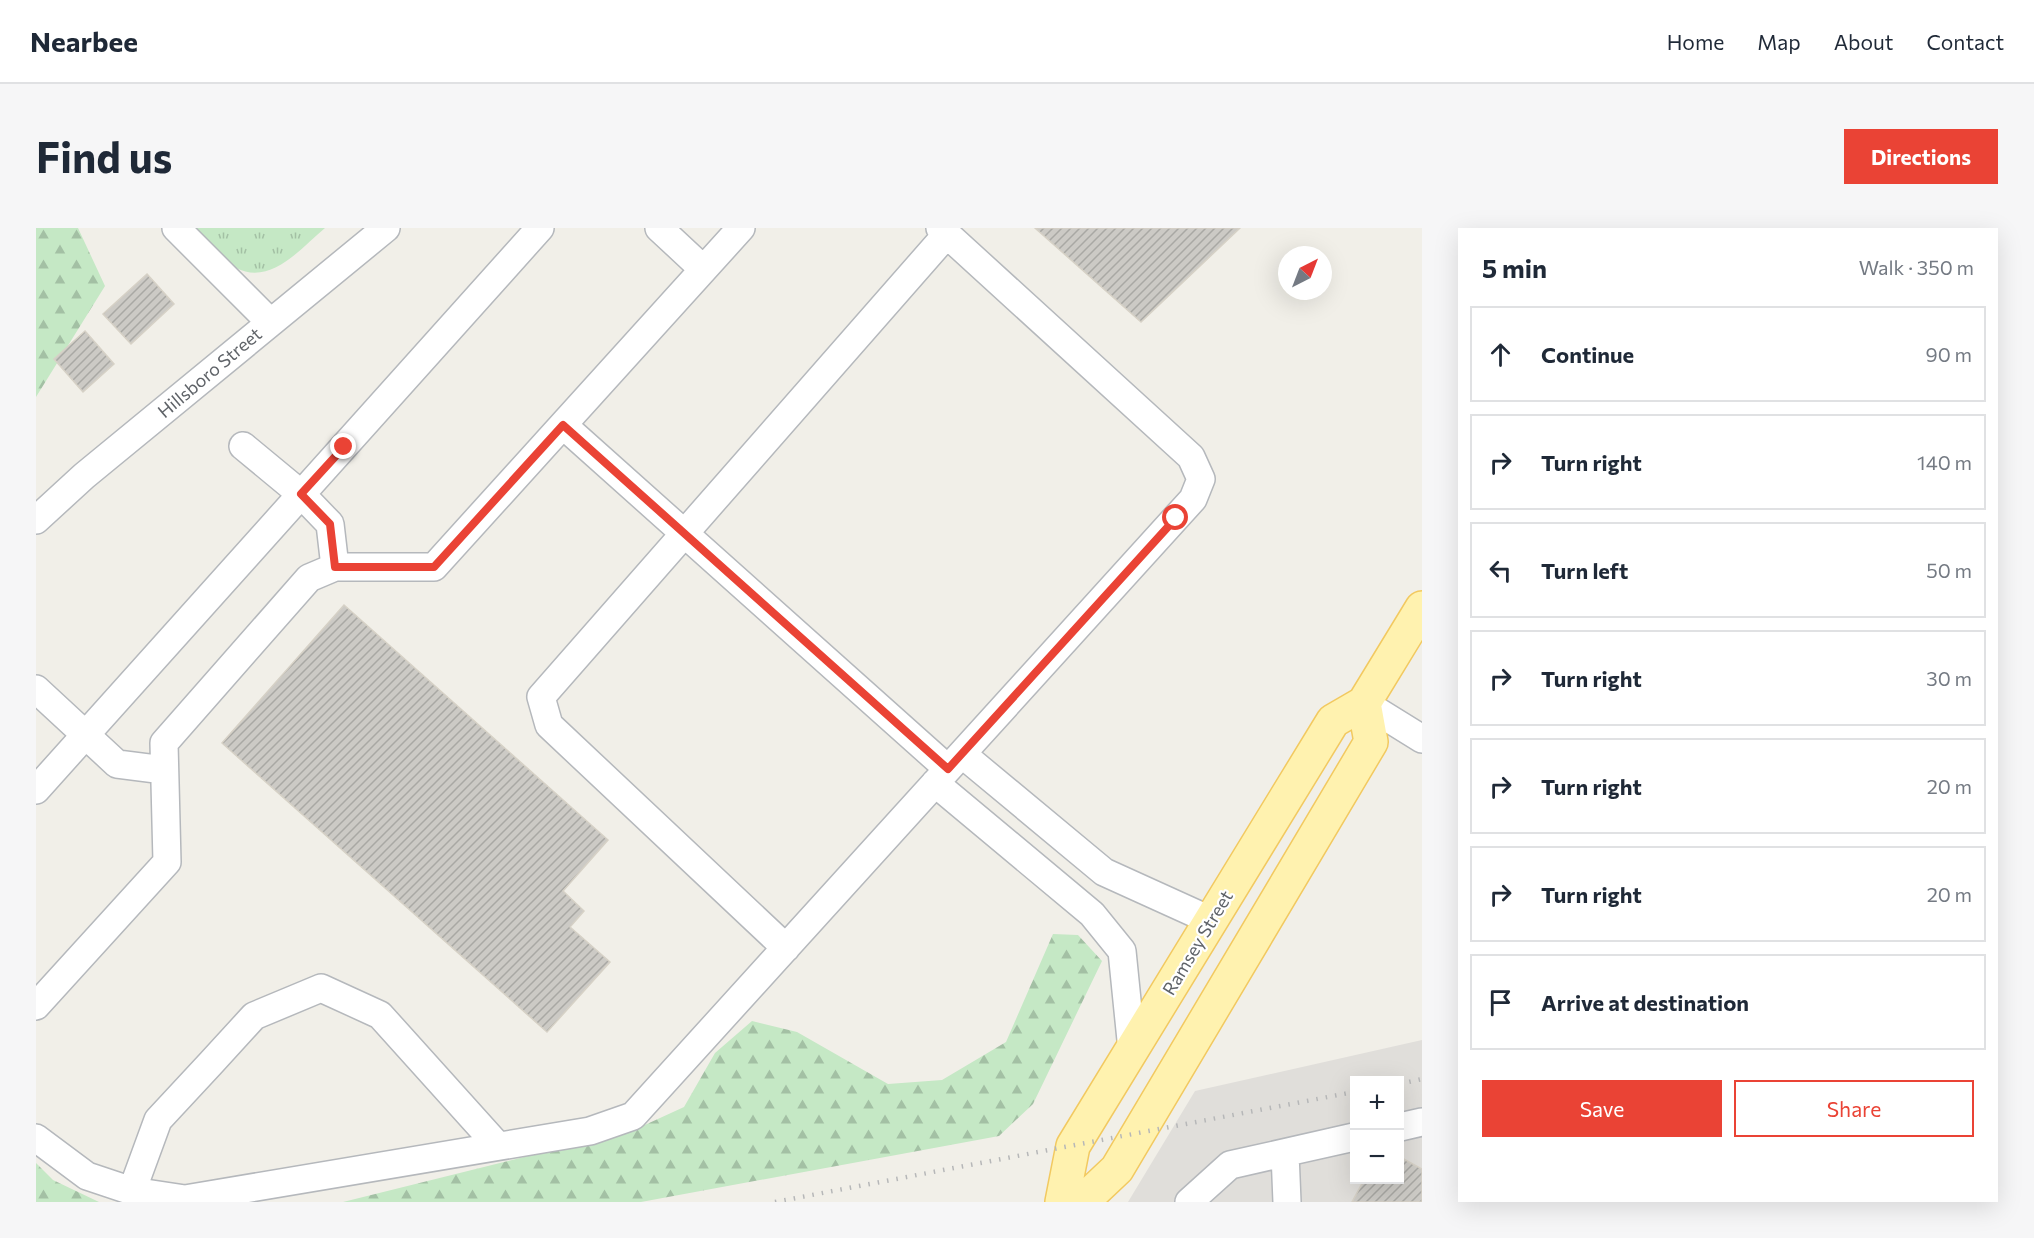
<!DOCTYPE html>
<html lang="en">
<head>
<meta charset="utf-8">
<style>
	body { margin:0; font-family:Commissioner,sans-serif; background:#f6f6f7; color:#1f2937 }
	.controls { position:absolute; right:18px; bottom:18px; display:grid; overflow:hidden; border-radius:0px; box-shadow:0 6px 24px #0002 }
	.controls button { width:54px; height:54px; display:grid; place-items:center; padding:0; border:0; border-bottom:2px solid #e0e1e3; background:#fff; color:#1f2937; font:30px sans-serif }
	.compass { position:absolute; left:1242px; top:18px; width:54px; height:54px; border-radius:50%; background:#fff; box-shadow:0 6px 24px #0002; rotate:42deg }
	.stop { position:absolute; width:18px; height:18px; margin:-14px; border:4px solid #ea4335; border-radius:50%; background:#fff }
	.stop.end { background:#ea4335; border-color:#fff; box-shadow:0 2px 6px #0008 }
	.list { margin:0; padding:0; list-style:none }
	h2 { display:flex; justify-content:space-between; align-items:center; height:78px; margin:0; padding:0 24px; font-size:26px }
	h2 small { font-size:20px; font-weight:400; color:#747a83 }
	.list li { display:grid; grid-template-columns:39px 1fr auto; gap:18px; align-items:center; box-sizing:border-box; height:96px; margin:0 12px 12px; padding:0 12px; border:2px solid #e0e1e3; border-radius:0px }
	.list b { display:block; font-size:22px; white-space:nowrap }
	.list em { font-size:20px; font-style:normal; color:#747a83 }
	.actions { display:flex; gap:12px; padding:18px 24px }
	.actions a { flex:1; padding:14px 0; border:2px solid #ea4335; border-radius:0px; text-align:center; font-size:21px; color:#ea4335 }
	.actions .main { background:#ea4335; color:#fff }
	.icon { flex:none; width:33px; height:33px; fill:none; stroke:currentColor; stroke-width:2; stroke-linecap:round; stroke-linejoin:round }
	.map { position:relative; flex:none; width:1386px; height:974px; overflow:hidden; border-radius:0px }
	header { display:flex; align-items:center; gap:36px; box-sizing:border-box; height:84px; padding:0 30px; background:#fff; border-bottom:2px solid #e0e1e3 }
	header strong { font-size:28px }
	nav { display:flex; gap:33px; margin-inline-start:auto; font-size:21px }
	.intro { display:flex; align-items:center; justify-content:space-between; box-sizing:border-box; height:144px; padding:0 36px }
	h1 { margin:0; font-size:42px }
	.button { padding:15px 27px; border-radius:0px; background:#ea4335; color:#fff; font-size:21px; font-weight:700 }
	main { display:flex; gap:36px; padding:0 36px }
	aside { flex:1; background:#fff; border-radius:0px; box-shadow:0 6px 24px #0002 }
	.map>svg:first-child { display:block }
	.industrial { fill:#e0deda; fill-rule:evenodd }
	.forest { fill:url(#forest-firs) }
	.park { fill:url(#park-tufts) }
	.building { fill:url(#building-hatch); stroke:#d6d1c6; stroke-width:1.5 }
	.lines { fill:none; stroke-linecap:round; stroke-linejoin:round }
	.minor-casing { stroke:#b5b8bc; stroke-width:30 }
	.major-casing { stroke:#f2c960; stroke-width:36 }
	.minor { stroke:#fff; stroke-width:27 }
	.major { stroke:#fff2af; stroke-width:33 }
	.rail { stroke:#b6b7b8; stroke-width:4.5; stroke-dasharray:1.5 8; stroke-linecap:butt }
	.route { stroke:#ea4335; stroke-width:8 }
	.labels { text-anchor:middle; stroke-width:4.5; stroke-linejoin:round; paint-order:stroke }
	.street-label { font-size:18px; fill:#5f6368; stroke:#fff }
</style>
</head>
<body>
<header>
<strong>Nearbee</strong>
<nav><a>Home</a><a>Map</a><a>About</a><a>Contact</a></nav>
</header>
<div class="intro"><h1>Find us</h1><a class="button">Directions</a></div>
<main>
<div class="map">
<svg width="1386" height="974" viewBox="0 0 1386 974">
	<defs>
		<pattern id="forest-firs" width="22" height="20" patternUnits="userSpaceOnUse" patternTransform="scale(1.5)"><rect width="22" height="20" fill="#c5e8c5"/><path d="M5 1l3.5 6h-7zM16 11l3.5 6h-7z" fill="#a3c0a4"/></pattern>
		<pattern id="park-tufts" width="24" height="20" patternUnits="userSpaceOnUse" patternTransform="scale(1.5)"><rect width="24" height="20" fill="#c5e8c5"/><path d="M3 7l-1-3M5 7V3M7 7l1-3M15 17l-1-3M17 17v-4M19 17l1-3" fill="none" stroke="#a3c0a4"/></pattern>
		<pattern id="building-hatch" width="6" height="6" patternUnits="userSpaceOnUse" patternTransform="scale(1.5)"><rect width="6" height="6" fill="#cccac5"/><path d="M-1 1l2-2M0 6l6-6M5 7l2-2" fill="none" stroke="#a9a8a4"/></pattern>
	</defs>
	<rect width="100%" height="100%" fill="#f1efe8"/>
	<path class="industrial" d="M1386,812V974H1092L1159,863ZM1318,852H1364V952H1318Z"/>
	<path class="forest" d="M0,0H42L69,58L0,169Z
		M1017,706L1042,707L1066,733L997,876L963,908L605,974H307L600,901L648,879L679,825L716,793L761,804L852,856L906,852L970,814Z
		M0,935L17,952L63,974H0Z"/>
	<path class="park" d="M160,0H289C265,20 235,58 200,40C189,34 170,10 160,0Z"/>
	<path class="building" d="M999,0H1204L1105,94Z
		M111,46L138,76L95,116L67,86Z
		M49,103L78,136L47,164L18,131Z
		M308,377L572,612L527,663L548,683L534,699L574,734L511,804L186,515Z
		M1364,929L1386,941V974H1316L1328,952H1364Z"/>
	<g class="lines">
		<defs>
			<path id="minor" d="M140,0L234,94
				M623,0L667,41
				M527,197L912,541
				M207,218L265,266L294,296L299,339
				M0,292L48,248L350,0
				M0,461L81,536L128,542
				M1328,475L1386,511
				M926,526L1068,644L1176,693
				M899,555L1056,686L1086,723L1096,822
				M0,562L504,0
				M750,720L513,497L505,469L911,6
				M0,778L131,634L128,515L273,350L299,339H398L705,0
				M1364,899L1386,894
				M0,910L51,948L96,963L149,971L554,903L597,888L1157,271L1165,251L1155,229L904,0
				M1249,925L1251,974
				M96,963L122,892L175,835L218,788L285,760L344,787L462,918
				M1153,974L1194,937L1318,909"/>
			<path id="major" d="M1026,974L1037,918L1297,493L1328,475L1386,380
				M1046,974L1081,941L1335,514L1328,475"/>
		</defs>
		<use href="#minor" class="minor-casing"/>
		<use href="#major" class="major-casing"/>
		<use href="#minor" class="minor"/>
		<use href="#major" class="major"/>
		<path class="rail" d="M1364,856L1386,851
			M739,974L1318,864"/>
	</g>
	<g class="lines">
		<path class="route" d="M308,219L265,266L294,296L299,339H398L527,197L912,541L1140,290"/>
	</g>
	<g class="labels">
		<g class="street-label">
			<text transform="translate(174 145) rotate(-40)" y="6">Hillsboro Street</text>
			<text transform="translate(1162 715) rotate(-59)" y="6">Ramsey Street</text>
		</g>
	</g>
</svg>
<div class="controls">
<button>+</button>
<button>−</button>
</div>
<svg class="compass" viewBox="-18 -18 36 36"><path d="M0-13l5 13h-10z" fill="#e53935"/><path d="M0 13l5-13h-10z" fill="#747a83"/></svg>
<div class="stop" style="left:1140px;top:290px"></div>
<div class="stop end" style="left:308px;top:219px"></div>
</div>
<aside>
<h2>5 min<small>Walk · 350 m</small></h2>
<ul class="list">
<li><svg class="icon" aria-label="ahead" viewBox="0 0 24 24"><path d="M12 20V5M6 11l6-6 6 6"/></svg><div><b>Continue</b></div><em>90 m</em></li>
<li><svg class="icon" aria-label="right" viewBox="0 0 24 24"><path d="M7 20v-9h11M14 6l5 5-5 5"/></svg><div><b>Turn right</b></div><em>140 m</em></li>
<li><svg class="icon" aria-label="left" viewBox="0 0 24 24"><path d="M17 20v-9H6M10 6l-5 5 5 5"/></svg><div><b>Turn left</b></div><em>50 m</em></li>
<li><svg class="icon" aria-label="right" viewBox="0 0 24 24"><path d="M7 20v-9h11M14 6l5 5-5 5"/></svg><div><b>Turn right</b></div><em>30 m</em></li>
<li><svg class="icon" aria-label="right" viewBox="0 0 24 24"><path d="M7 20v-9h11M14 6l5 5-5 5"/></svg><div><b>Turn right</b></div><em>20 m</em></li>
<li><svg class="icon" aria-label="right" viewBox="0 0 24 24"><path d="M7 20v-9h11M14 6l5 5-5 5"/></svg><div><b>Turn right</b></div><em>20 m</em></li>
<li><svg class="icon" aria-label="arrive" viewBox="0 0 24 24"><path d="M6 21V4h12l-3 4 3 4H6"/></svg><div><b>Arrive at destination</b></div></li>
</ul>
<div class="actions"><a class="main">Save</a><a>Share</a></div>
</aside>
</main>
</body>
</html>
